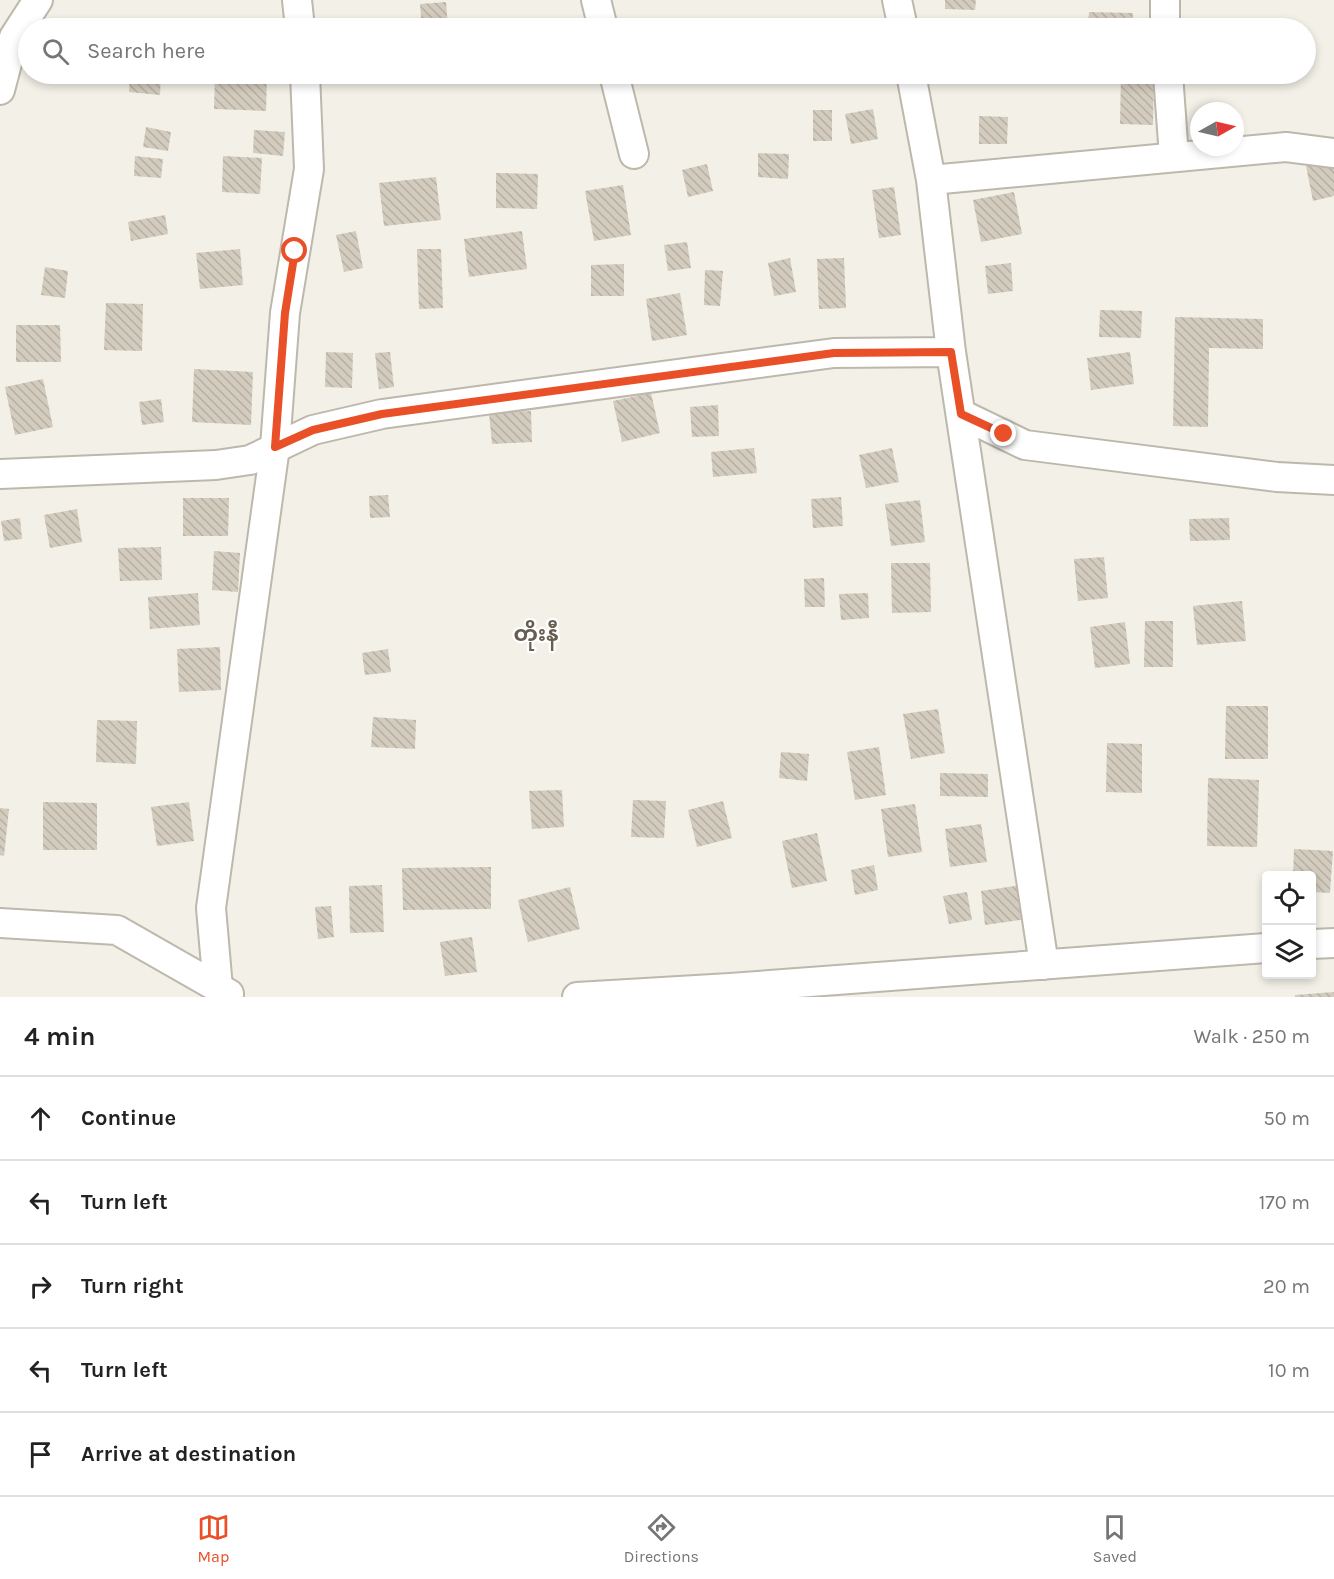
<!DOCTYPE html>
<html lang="en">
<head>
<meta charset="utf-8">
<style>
	body { margin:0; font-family:Karla,"Noto Sans Myanmar",sans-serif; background:#f6f6f6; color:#222 }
	.controls { position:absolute; right:18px; bottom:18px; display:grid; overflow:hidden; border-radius:6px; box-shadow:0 3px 9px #0003 }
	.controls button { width:54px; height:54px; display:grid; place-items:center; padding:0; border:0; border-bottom:2px solid #e0e0e0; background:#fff; color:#222; font:30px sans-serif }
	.compass { position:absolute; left:1190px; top:102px; width:54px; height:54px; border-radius:50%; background:#fff; box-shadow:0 3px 9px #0003; rotate:82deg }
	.stop { position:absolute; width:18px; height:18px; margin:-14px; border:4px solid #e95028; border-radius:50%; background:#fff }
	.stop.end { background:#e95028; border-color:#fff; box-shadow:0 2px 6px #0008 }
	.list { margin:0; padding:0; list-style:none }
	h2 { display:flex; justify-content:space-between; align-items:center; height:78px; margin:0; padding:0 24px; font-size:26px }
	h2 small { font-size:20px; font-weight:400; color:#767676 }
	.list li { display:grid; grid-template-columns:39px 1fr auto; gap:18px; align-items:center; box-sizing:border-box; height:84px; padding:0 24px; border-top:2px solid #e0e0e0 }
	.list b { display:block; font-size:22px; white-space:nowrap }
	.list em { font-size:20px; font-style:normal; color:#767676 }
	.icon { flex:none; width:33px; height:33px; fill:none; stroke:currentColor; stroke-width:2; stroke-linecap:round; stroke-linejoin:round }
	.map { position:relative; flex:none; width:1334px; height:997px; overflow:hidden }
	.search { position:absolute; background:#fff; box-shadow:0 3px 9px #0003; left:18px; right:18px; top:18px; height:66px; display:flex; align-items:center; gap:15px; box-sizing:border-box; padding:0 21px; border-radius:33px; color:#767676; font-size:22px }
	.sheet { height:498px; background:#fff }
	nav { display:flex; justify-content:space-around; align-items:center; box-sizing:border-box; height:84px; border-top:2px solid #e0e0e0; background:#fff; font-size:16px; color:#767676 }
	nav a { display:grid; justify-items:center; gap:3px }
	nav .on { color:#e95028 }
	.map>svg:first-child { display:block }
	.building { fill:url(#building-back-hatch) }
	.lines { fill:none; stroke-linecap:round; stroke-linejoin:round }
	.minor-casing { stroke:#bdb8ab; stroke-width:32 }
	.minor { stroke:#fff; stroke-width:28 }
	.route { stroke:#e95028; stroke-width:8 }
	.labels { text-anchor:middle; stroke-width:4.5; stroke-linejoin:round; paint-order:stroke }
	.quarter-label { font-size:22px; font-weight:bold; fill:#675e4f; stroke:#fff }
</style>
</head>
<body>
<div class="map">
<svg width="1334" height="997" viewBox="0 0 1334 997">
	<defs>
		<pattern id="building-back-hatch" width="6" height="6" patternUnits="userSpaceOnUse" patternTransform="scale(1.5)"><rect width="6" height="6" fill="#d3ccbe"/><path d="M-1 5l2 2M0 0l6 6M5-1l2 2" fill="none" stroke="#b6b0a4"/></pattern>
	</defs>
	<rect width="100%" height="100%" fill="#f2f0e7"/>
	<path class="building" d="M945,0H976L975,10L945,9Z
		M446,2L448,28H422L420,4Z
		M1089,12L1133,13L1132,28H1088Z
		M130,74H161L160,95L129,92Z
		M215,74H267L266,111L214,109Z
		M1121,74H1154L1153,125L1120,124Z
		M873,109L878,139L851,144L845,114Z
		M813,110H832V141H813Z
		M979,116L1008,117L1007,144H979Z
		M146,127L171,132L168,151L143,147Z
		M254,130L285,132L283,156L253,153Z
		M758,153L789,154L788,179L758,177Z
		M135,156L163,159L161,178L134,176Z
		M223,156L262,158L260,194L222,192Z
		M1334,160V196L1313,201L1306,166Z
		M707,164L713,191L688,197L682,170Z
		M496,173L538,174L537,209L496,208Z
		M436,177L441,220L384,226L379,183Z
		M623,185L631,235L594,241L585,191Z
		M894,187L901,235L879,238L872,190Z
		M1014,192L1022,234L981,242L973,200Z
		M165,215L168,234L131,241L128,222Z
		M356,231L363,268L344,272L336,235Z
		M522,231L527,269L469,277L464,239Z
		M687,242L691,268L668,271L664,245Z
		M240,249L243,285L200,289L196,253Z
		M417,249H441L443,308L419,309Z
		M790,258L796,292L774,296L768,263Z
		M844,258L846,308L819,309L817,259Z
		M1011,263L1013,291L988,294L985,266Z
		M624,264V296H591V265Z
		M45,267L68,271L65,298L41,295Z
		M705,270L723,271L720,306L704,305Z
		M680,293L687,335L652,341L646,299Z
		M106,303L143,304L142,351L104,350Z
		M1100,310L1142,311L1141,338L1099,337Z
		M1175,317L1263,319V349L1209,348L1208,427L1173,426Z
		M16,325H60L61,362H16Z
		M326,352L353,353L352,388L325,387Z
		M390,352L394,387L379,389L375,353Z
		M1130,352L1134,384L1091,390L1087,358Z
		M194,369L253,372L251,425L192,422Z
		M43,379L53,427L15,435L5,387Z
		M651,393L660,433L622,442L613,401Z
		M161,399L164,422L142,425L139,402Z
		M718,405L719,436L692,437L690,407Z
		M531,411L532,442L492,444L489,413Z
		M754,448L757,473L713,477L711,452Z
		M892,448L899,482L866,488L859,455Z
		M388,495L390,517L370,518L369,496Z
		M841,497L843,526L813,528L811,499Z
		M183,498H229L228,536H183Z
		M920,500L925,542L891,546L885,504Z
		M77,509L82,542L50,548L44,515Z
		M20,518L22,539L4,541L1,521Z
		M1229,518L1230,540L1190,541L1189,519Z
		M161,547L162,580L120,581L118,548Z
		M214,551L240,553L238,592L212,590Z
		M1104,557L1108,598L1078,601L1074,559Z
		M891,563H930L931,612L892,613Z
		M824,578L825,607H805L804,579Z
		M198,593L200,625L150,629L148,597Z
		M868,593L869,618L841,620L839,594Z
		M1242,601L1246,641L1197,645L1193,606Z
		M1145,621H1173V667H1144Z
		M1125,622L1130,664L1095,668L1090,627Z
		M220,647L221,690L179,692L177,649Z
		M388,649L391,672L365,675L362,653Z
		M1226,706H1268V759H1225Z
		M938,709L945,753L911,759L903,714Z
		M373,717L416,720L415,749L371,747Z
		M97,720L137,721L136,764L96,762Z
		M1107,743L1142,744V793L1106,792Z
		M879,747L886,795L855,800L847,752Z
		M781,752L809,754L807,781L779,778Z
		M940,773L988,774V797L940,796Z
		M1208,778L1259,780L1257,847L1207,846Z
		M562,790L564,827L532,829L529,791Z
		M633,800L666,801L664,838L631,837Z
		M723,801L732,838L697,847L688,810Z
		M43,802L97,803V850H43Z
		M189,802L194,841L157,846L151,807Z
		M915,804L922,852L888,857L881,809Z
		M0,808L9,809L4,856L0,855Z
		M981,824L987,862L950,867L945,829Z
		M817,833L827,881L792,888L782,841Z
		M1294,849L1333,851L1330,893L1312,892V876H1293Z
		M874,865L878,890L855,895L851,870Z
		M491,867V909L403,910L402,868Z
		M382,885L384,932L350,933L349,886Z
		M1022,885L1026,919L985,925L981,891Z
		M570,887L580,929L528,942L518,900Z
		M967,892L972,920L949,924L943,896Z
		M331,906L334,937L318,939L315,907Z
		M472,937L477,972L445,976L440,942Z
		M1334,992V997H1295V995Z"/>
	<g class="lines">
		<defs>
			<path id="minor" d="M297,0L300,28
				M596,0L603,28
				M897,0L903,28
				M1165,0V28
				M614,74L634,154
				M911,74L931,180L951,352L1044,965
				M1168,74L1174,157
				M0,90L14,37L38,0
				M931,180L1286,147L1334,153
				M961,414L1025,445L1277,477L1334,480
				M0,474L216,465L250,460L313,430L382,414L834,353L951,352
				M0,923L117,930L229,994
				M1312,944L1334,943
				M221,997L218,988L211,908L275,447L285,313L309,169L305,74
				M577,997L730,988L1266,948"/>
		</defs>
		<use href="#minor" class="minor-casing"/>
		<use href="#minor" class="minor"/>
	</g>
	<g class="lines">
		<path class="route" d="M295,251L285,313L275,447L313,430L382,414L834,353L951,352L961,414L1004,434"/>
	</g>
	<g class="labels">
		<g class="quarter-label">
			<text x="536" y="641">တိုးနီ</text>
		</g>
	</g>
</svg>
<div class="controls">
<button><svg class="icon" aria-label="locate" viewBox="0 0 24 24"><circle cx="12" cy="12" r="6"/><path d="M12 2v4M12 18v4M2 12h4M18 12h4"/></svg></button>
<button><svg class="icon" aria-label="layers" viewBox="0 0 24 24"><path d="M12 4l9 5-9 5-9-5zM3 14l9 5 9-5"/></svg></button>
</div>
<svg class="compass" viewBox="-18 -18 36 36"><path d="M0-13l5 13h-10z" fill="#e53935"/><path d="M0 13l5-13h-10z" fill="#767676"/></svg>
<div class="stop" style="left:295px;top:251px"></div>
<div class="stop end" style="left:1004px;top:434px"></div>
<div class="search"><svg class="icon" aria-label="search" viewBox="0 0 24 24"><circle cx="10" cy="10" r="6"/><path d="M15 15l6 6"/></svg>Search here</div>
</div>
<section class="sheet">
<h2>4 min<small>Walk · 250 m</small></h2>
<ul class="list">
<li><svg class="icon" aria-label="ahead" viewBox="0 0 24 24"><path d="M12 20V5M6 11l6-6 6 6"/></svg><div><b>Continue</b></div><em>50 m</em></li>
<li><svg class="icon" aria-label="left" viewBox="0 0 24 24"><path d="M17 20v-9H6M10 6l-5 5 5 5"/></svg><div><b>Turn left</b></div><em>170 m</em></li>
<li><svg class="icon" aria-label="right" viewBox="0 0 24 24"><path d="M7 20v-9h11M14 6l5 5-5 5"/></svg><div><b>Turn right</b></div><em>20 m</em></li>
<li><svg class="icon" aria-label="left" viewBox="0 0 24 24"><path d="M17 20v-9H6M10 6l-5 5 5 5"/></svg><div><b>Turn left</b></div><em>10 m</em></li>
<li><svg class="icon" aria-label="arrive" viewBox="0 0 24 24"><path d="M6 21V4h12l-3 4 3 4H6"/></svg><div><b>Arrive at destination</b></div></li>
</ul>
</section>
<nav>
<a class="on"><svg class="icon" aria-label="map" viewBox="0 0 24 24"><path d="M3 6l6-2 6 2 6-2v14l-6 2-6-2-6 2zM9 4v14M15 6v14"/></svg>Map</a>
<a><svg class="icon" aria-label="directions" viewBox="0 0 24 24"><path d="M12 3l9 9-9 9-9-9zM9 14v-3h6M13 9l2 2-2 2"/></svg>Directions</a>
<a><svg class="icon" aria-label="saved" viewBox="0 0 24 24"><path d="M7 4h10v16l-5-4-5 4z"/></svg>Saved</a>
</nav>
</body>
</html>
